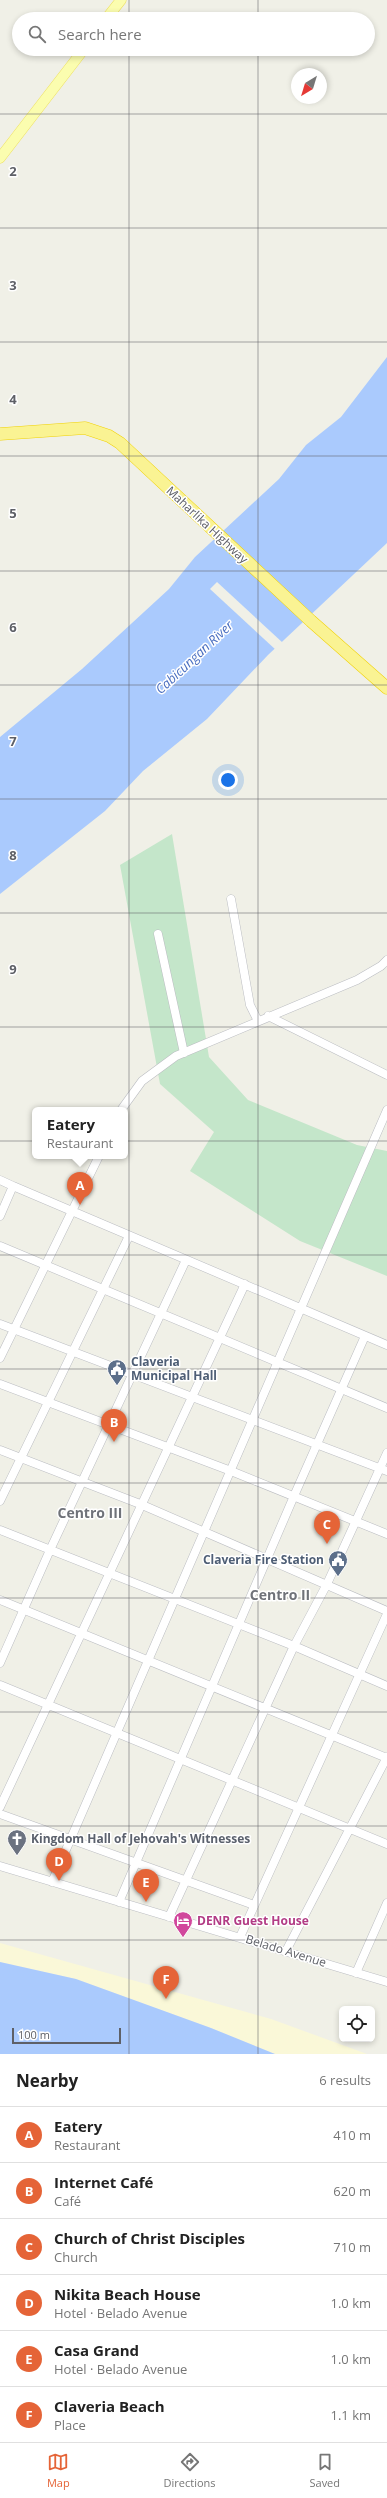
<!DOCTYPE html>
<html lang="en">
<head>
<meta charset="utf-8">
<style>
	body { margin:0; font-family:"Open Sans",sans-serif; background:#f2f2f2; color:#222 }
	.controls { position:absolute; right:12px; bottom:12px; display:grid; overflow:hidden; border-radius:6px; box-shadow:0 2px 6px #0003 }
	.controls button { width:36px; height:36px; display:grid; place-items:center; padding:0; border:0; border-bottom:1px solid #e0e0e0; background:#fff; color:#222; font:20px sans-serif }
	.compass { position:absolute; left:291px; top:68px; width:36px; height:36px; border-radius:50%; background:#fff; box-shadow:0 2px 6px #0003; rotate:218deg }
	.scale { position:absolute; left:12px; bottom:10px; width:109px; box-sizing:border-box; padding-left:4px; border:2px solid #5e6067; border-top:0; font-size:11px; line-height:14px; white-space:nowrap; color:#5e6067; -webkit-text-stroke:3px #fff; paint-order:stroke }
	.you { position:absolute; left:228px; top:780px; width:14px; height:14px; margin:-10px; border:3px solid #fff; border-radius:50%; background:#1a73e8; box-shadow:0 0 0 6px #1a73e833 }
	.badge { display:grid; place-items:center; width:26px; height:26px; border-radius:50%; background:#e56437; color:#fff; font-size:13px; font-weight:700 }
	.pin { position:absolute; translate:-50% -33px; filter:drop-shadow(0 1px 2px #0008) }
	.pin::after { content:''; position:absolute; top:21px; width:14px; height:12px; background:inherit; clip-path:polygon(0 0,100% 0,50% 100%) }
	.popup { position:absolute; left:32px; top:1107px; width:96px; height:52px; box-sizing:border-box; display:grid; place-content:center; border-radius:6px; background:#fff; filter:drop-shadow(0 1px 3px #0005); font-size:13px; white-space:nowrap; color:#767676 }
	.popup b { font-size:15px; color:#222 }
	.popup::after { content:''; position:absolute; left:50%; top:100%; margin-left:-8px; border:8px solid transparent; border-top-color:#fff }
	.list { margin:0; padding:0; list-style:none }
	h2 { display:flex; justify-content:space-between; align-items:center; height:52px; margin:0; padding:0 16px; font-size:17px }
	h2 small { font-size:13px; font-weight:400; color:#767676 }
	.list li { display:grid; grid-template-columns:26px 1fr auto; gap:12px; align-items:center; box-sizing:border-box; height:56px; padding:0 16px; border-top:1px solid #e0e0e0 }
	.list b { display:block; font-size:15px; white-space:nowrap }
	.list p { margin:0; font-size:13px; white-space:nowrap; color:#767676 }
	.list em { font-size:13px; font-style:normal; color:#767676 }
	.icon { flex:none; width:22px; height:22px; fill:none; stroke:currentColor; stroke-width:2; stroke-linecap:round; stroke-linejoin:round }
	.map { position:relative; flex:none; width:387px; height:2054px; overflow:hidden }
	.search { position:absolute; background:#fff; box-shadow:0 2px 6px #0003; left:12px; right:12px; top:12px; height:44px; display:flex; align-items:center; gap:10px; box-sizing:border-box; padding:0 14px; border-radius:22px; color:#767676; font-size:15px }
	.sheet { height:388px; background:#fff }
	nav { display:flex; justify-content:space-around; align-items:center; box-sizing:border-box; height:56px; border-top:1px solid #e0e0e0; background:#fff; font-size:11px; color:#767676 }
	nav a { display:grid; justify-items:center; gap:2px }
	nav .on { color:#e56437 }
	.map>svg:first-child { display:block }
	.green { fill:#c4e6ca }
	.sand { fill:#faf8d8 }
	.water { fill:#aacafd }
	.pier { fill:#f0f0e7 }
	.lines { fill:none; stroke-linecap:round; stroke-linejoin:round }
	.minor-casing { stroke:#bbbdc2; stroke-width:9 }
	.major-casing { stroke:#eee061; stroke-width:11 }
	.highway-casing { stroke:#f1d206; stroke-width:13 }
	.minor { stroke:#fff; stroke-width:8 }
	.major { stroke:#fbfdaf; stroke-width:10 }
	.highway { stroke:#faf393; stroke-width:12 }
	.grid { fill:none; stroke:#5e6067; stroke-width:1; stroke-opacity:0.55 }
	.labels { text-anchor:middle; stroke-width:3; stroke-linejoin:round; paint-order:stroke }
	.street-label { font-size:12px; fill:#5e6067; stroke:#fff }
	.service-label { font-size:12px; font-weight:bold; fill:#4e5e75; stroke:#fff; text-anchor:start }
	.worship-label { font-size:12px; font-weight:bold; fill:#5b616d; stroke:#fff; text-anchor:start }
	.hotel-label { font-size:12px; font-weight:bold; fill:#b23c85; stroke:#fff; text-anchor:start }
	.water-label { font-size:13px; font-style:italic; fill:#4b6fc1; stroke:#fff }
	.quarter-label { font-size:14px; font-weight:bold; fill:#6f7279; stroke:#fff }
	.grid-label { font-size:13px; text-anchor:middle; font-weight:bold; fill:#5e6067; stroke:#fff; stroke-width:3; stroke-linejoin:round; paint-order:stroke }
</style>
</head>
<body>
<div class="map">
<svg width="387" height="2054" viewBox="0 0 387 2054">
	<rect width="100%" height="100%" fill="#f0f0e7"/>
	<path class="green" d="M172,834L209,1057L248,1100L357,1145L387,1151V1276L300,1241L190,1171L214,1132L160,1084L120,865Z"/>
	<path class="sand" d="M0,1943L271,2019L367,2054H275L211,2028L76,1979L0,1962Z"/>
	<path class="water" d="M387,357V543L268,655L207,719L143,771L105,811L0,894V737L82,669L169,589L195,557L279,479L306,445L341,417Z
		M0,1962L76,1979L211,2028L275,2054H0Z"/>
	<path class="pier" d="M217,582L283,643L276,650L210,589Z"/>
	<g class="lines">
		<defs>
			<path id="minor" d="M231,899L250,1005L258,1021
				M158,934L184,1053
				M268,1016L387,1075
				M121,1110L142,1081L176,1056L357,980L381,966L387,960
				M0,1180L13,1186L0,1216
				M13,1186L387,1345
				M0,1246L387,1408
				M0,1324L387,1471
				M0,1358L99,1156
				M0,1384L231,1471L387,1534
				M0,1450L140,1504L387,1611
				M0,1501L129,1236
				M0,1530L294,1646L387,1686
				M0,1600L387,1758
				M0,1663L50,1550L186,1260
				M0,1685L387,1844
				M0,1807L245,1284
				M0,1814L254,1905
				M0,1866L387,1982
				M52,1882L387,1110
				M119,1902L294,1496L365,1336
				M169,1917L294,1646L327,1584L387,1453
				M240,1937L387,1614
				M286,1951L387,1757
				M356,1973L387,1903"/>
			<path id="major" d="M106,19L121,0
				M0,158L84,49"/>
			<path id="highway" d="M0,434L85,428L109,436L120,443L311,621L387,688"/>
		</defs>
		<use href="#minor" class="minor-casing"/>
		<use href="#major" class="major-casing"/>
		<use href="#highway" class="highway-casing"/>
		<use href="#minor" class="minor"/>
		<use href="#major" class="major"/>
		<use href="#highway" class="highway"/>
	</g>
	<path class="grid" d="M129,0V19M258,0V19M129,49V2054M258,49V2054M0,114H387M0,228H387M0,342H387M0,456H387M0,571H387M0,685H387M0,799H387M0,913H387M0,1027H387M0,1141H387M0,1255H387M0,1369H387M0,1483H387M0,1598H387M0,1712H387M0,1826H387M0,1940H387"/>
	<defs>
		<symbol id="civic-pin" viewBox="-11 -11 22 30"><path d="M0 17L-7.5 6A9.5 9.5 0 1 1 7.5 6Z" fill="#5c6f8a" stroke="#fff"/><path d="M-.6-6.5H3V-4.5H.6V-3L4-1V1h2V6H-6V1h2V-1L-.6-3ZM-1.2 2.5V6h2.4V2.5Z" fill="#fff"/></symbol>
		<symbol id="church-pin" viewBox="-11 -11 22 30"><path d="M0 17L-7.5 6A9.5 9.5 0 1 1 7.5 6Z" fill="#6b7280" stroke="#fff"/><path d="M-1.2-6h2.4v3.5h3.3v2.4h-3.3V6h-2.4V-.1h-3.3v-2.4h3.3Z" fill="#fff"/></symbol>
		<symbol id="hotel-pin" viewBox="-11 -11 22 30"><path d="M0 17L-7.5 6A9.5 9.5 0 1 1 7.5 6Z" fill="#d1479c" stroke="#fff"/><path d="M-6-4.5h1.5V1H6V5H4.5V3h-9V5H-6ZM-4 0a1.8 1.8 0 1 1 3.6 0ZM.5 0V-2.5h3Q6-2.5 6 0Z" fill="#fff"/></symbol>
	</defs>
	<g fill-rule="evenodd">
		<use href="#civic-pin" x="106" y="1358" width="22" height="30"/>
		<use href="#civic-pin" x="327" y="1549" width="22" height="30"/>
		<use href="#church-pin" x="6" y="1828" width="22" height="30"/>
		<use href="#hotel-pin" x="172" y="1910" width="22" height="30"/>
	</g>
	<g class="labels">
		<g class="street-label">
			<text transform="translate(207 525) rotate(43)" y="4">Maharlika Highway</text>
			<text transform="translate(286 1951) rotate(17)" y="4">Belado Avenue</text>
		</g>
		<g class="service-label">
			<text x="131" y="1366">Claveria<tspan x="131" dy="14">Municipal Hall</tspan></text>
			<text x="324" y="1564" text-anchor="end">Claveria Fire Station</text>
		</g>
		<g class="worship-label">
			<text x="31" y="1843">Kingdom Hall of Jehovah's Witnesses</text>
		</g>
		<g class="hotel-label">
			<text x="197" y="1925">DENR Guest House</text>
		</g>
		<g class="water-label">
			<text transform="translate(194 657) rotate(-43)" y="5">Cabicungan River</text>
		</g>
		<g class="quarter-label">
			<text x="90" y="1518">Centro III</text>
			<text x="280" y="1600">Centro II</text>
		</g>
	</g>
	<g class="grid-label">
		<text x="13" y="176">2</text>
		<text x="13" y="290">3</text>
		<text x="13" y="404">4</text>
		<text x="13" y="518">5</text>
		<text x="13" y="632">6</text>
		<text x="13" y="746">7</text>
		<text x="13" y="860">8</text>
		<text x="13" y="974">9</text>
	</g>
</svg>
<div class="controls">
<button><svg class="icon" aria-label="locate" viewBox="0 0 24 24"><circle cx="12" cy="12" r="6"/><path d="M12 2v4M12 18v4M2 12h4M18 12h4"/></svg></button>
</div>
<svg class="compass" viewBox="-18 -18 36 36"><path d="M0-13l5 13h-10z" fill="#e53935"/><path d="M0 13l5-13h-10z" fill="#767676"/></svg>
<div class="scale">100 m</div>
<div class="you"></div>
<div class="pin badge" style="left:80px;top:1205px">A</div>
<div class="popup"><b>Eatery</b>Restaurant</div>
<div class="pin badge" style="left:114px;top:1442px">B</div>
<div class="pin badge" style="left:327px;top:1544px">C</div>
<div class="pin badge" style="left:59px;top:1881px">D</div>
<div class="pin badge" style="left:146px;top:1902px">E</div>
<div class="pin badge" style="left:166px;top:1999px">F</div>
<div class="search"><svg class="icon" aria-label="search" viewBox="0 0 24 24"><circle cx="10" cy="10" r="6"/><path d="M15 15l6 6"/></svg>Search here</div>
</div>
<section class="sheet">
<h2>Nearby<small>6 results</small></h2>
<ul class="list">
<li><span class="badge">A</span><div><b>Eatery</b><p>Restaurant</p></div><em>410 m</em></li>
<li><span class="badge">B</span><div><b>Internet Café</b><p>Café</p></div><em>620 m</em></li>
<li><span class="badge">C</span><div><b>Church of Christ Disciples</b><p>Church</p></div><em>710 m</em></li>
<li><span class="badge">D</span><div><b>Nikita Beach House</b><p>Hotel · Belado Avenue</p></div><em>1.0 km</em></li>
<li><span class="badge">E</span><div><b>Casa Grand</b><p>Hotel · Belado Avenue</p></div><em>1.0 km</em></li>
<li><span class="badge">F</span><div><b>Claveria Beach</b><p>Place</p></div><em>1.1 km</em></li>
</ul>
</section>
<nav>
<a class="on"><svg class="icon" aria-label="map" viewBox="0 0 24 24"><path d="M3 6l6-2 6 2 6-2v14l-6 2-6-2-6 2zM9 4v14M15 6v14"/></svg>Map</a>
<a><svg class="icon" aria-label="directions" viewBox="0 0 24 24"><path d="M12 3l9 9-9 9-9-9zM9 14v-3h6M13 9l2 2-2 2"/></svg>Directions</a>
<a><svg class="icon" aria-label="saved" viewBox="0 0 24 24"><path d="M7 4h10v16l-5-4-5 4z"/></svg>Saved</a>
</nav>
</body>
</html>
